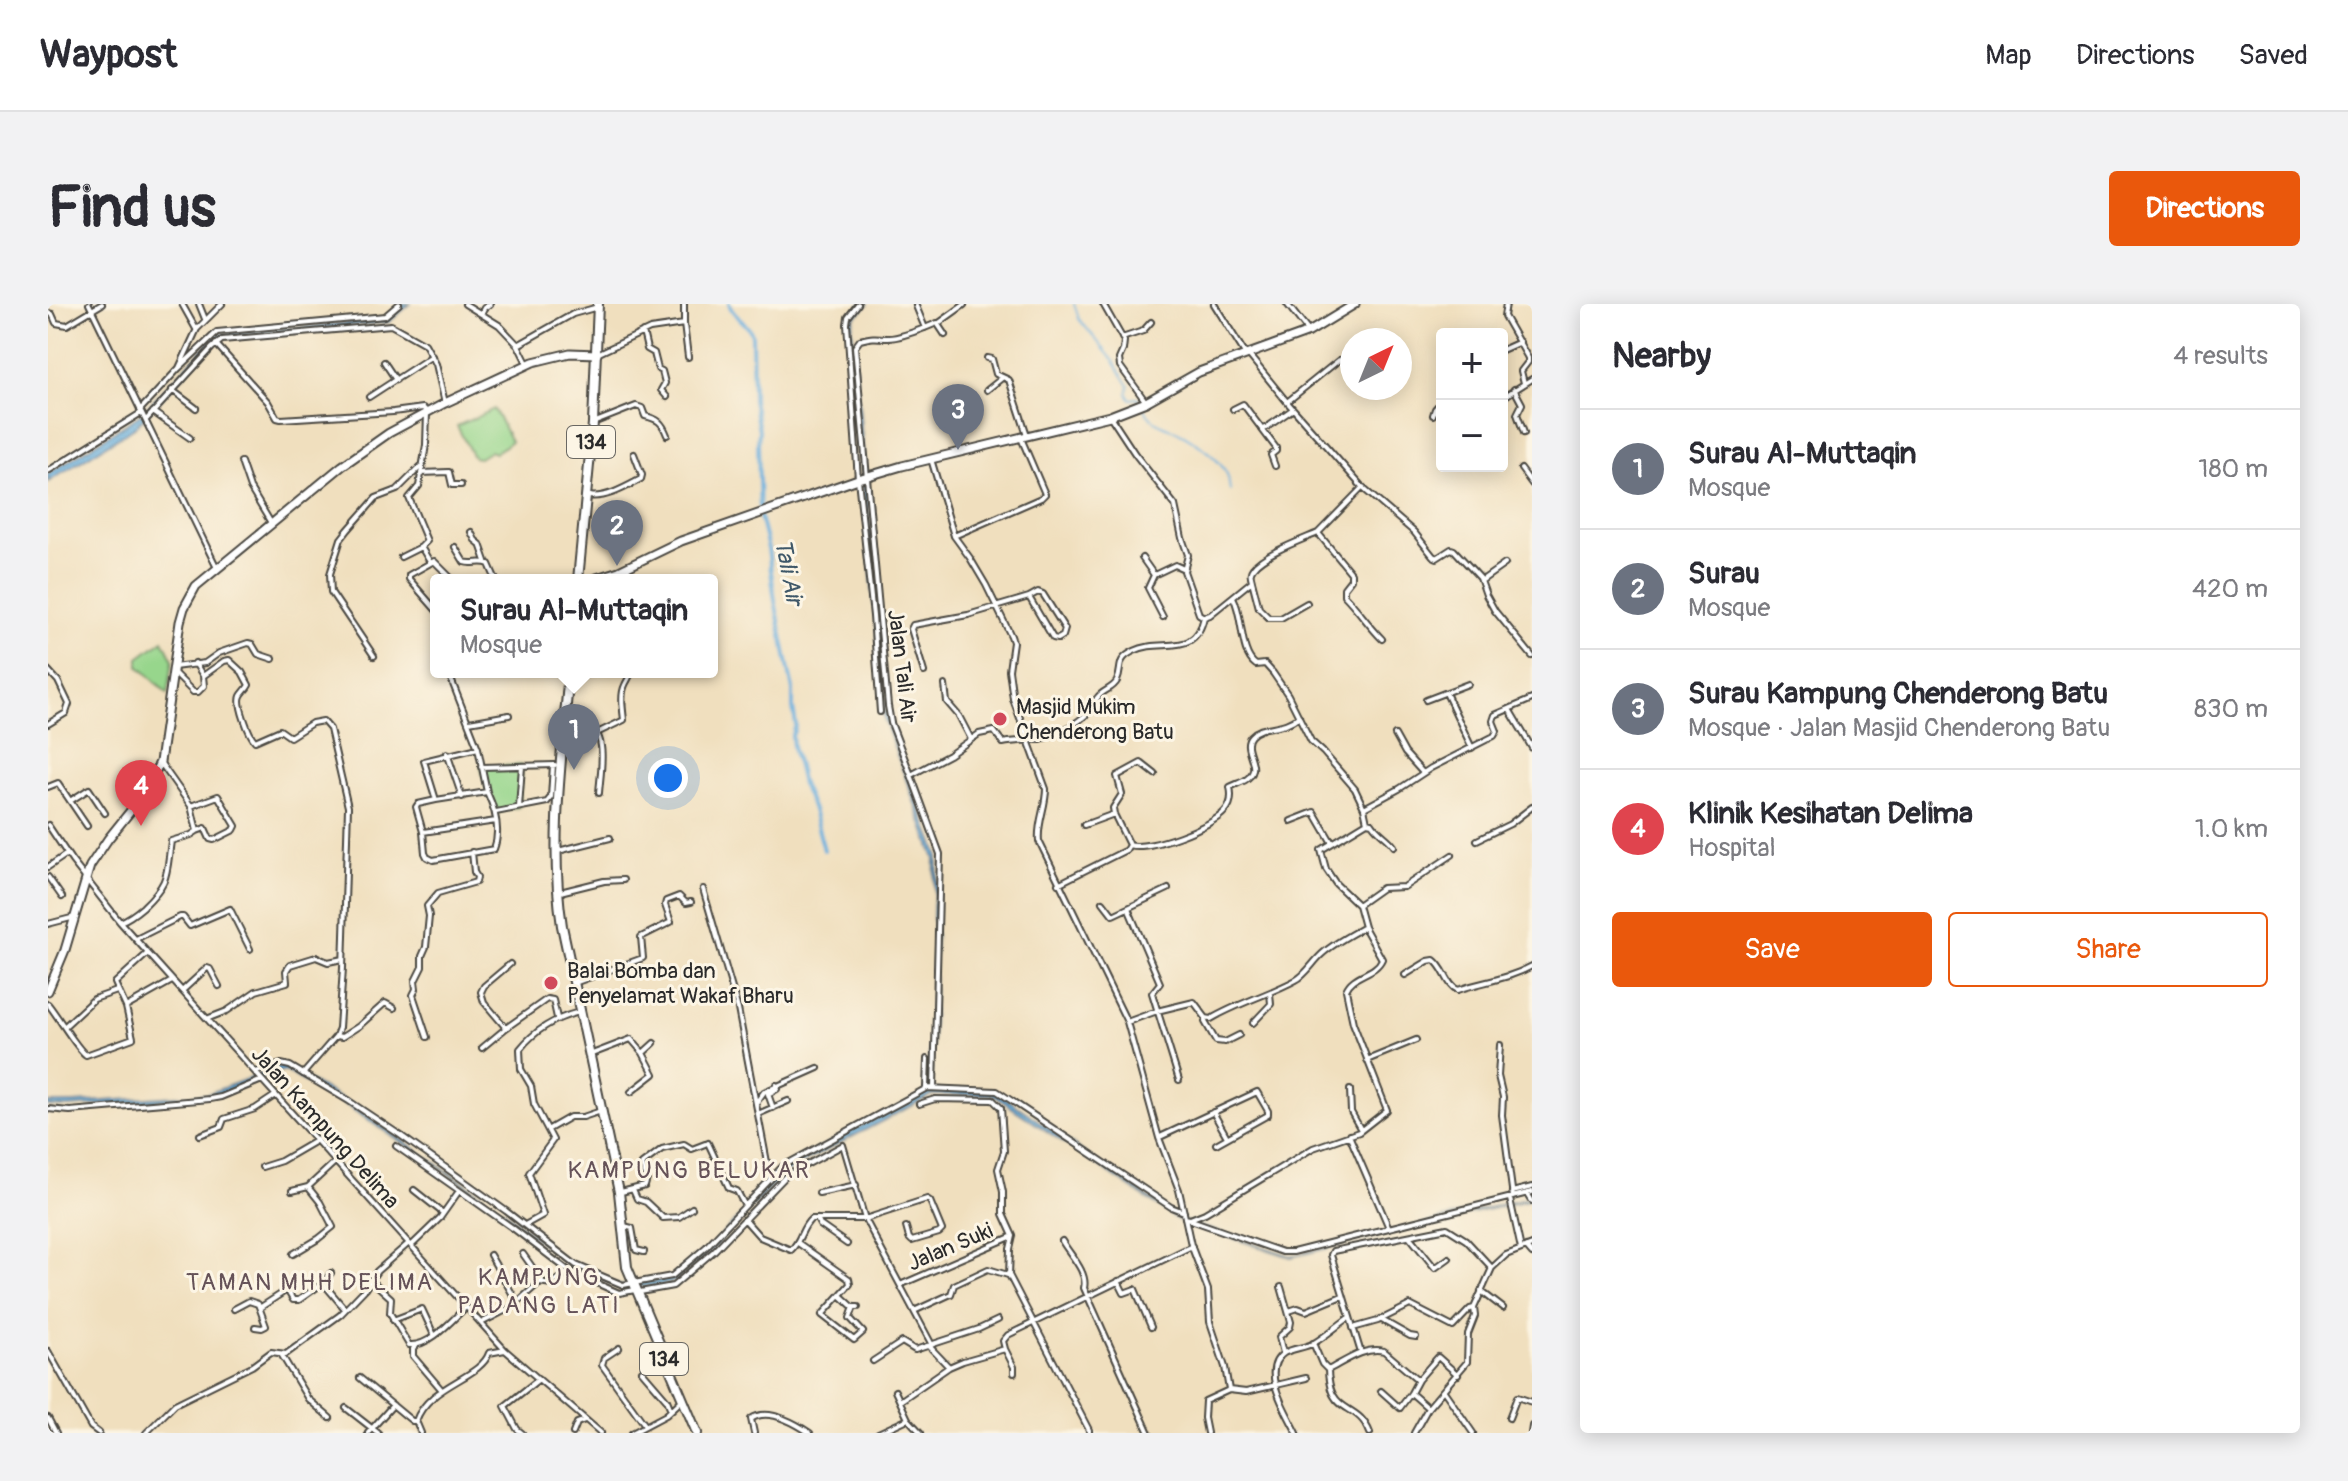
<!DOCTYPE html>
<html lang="en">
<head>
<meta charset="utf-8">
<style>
	body { margin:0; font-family:Pangolin,sans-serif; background:#f2f2f3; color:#2b2b33 }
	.controls { position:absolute; right:24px; top:24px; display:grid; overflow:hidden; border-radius:8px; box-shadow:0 4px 20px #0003 }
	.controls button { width:72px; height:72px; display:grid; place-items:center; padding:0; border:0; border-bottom:2px solid #e1e1e2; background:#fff; color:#2b2b33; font:40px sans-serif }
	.compass { position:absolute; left:1292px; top:24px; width:72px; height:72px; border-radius:50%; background:#fff; box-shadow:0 4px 20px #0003; rotate:43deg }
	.you { position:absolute; left:620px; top:474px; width:28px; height:28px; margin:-20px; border:6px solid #fff; border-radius:50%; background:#1a73e8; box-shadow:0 0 0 12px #1a73e833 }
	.badge { display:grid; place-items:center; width:52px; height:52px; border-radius:50%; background:#ea580c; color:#fff; font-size:26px; font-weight:700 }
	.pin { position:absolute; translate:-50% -66px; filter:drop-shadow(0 2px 4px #0008) }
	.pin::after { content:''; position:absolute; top:42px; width:28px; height:24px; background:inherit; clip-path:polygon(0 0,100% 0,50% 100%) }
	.popup { position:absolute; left:382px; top:270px; width:288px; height:104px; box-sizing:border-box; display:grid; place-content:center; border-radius:8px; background:#fff; filter:drop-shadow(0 2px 6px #0005); font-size:26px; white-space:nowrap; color:#7c7c81 }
	.popup b { font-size:30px; color:#2b2b33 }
	.popup::after { content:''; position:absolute; left:50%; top:100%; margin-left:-16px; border:16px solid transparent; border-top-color:#fff }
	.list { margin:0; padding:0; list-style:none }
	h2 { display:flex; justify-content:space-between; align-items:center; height:104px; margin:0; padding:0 32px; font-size:34px }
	h2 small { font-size:26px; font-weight:400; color:#7c7c81 }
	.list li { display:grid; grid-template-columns:52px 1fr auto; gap:24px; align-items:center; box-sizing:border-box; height:120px; padding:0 32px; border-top:2px solid #e1e1e2 }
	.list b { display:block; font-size:30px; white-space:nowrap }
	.list p { margin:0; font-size:26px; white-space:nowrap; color:#7c7c81 }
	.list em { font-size:26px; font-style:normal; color:#7c7c81 }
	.actions { display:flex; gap:16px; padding:24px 32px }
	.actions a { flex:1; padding:18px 0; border:2px solid #ea580c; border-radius:8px; text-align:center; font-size:28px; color:#ea580c }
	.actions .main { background:#ea580c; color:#fff }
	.map { position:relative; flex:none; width:1484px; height:1129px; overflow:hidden; border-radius:8px }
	header { display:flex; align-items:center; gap:48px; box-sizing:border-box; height:112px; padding:0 40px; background:#fff; border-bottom:2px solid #e1e1e2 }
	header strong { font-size:38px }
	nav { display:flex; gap:44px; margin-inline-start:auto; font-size:28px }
	.intro { display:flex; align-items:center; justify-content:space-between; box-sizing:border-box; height:192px; padding:0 48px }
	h1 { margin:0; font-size:56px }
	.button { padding:20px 36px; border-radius:8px; background:#ea580c; color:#fff; font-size:28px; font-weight:700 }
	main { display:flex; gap:48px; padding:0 48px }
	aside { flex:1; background:#fff; border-radius:8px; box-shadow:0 4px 20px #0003 }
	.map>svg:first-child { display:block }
	.green { fill:#97d68c; stroke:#61805c; stroke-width:2 }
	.water { fill:#65acdc; stroke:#486c84; stroke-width:2 }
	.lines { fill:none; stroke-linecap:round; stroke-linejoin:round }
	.stream { stroke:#65acdc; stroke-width:2 }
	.canal { stroke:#65acdc; stroke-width:4 }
	.street-casing { stroke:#494641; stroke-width:8 }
	.secondary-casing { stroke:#494641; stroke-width:11 }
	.primary-casing { stroke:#494641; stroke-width:12 }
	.street { stroke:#fff; stroke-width:4 }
	.secondary { stroke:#fff; stroke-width:7 }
	.primary { stroke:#fff; stroke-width:8 }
	.poi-dot { fill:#d1495b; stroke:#fcf5e5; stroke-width:3 }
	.labels { text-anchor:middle; stroke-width:6; stroke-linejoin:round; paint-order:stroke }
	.shield { fill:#fcf5e5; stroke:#6a6863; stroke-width:2 }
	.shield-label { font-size:20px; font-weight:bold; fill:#2b2b2b }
	.street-label { font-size:22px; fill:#2b2b2b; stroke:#fcf5e5 }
	.poi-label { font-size:22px; fill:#2b2b2b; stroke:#fcf5e5; text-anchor:start }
	.water-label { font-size:24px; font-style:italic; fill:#3f5869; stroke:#fcf5e5 }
	.neighbourhood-label { font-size:24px; letter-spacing:2px; fill:#655258; stroke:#fcf5e5 }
</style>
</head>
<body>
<header>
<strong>Waypost</strong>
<nav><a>Map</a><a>Directions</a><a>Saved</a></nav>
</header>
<div class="intro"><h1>Find us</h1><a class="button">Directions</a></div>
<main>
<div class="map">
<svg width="1484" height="1129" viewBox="0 0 1484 1129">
	<rect width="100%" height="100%" fill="#fcf5e5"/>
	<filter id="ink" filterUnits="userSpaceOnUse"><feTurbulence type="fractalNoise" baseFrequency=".0125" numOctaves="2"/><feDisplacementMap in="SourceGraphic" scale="16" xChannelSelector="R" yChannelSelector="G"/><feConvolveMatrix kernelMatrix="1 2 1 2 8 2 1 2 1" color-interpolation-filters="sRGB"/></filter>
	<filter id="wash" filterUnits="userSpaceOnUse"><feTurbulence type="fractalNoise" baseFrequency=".006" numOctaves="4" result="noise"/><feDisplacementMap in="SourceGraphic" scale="32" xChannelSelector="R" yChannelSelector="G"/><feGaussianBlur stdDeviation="1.8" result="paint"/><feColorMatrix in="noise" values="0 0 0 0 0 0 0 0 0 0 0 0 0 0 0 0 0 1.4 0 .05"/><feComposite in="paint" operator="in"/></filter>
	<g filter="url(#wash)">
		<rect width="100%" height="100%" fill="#f0dfbe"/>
		<path class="green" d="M446,105L463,137L447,149L442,147L431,154L425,153L409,122Z
			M115,336L125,356L120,390L91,362V354Z
			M474,461L471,503L449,508L439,488L433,463Z"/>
		<path class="water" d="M356,0H362L341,18L333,19L171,33L88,122L0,178V170L92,111L169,30L333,16L344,11Z
			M813,0H820L806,14L804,23L838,407L848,442L890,550L883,781L880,782L887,555L836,415L802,35V17Z
			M234,762L301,799L457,907L525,965L573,982L626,974L661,944L743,859L883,786H946L1133,916L1243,952L1484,893V895L1243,953L1132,917L944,790L884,791L746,863L735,871L663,947L628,977L619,980L574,985L525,966L456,909L405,873L298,801L237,767H233L171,790L86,799L19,803L0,802V799H26L159,790Z"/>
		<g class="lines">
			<path class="stream" d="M1026,0L1031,15L1065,56L1081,82L1079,90L1083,95L1090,94L1091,97
				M1095,103C1103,119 1115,121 1130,128C1145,135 1175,157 1180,173C1181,177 1181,182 1182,186"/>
			<path class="canal" d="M681,0C685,14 700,17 704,31L705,96L711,126L710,140L712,213L720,245L727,297L745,386V404L748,421L744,432L745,442L754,480L765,506L776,546"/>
		</g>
	</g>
	<g filter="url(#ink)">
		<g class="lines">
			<defs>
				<path id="street" d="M41,0L169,264
					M134,0L148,25
					M151,0L157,15
					M417,0L451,21L470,41L480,61
					M636,0V20L640,53
					M810,0L800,13L799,20L810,175L825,312L832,408
					M1055,0L1076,37L1075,46L1071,55L1072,62L1098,98
					M1166,0L1198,51
					M1239,0L1261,28
					M1458,0L1456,12L1480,54V58L1473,67L1476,79
					M868,2L877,24
					M0,9L4,10L8,19L19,21L54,0
					M433,10L436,4L442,0
					M891,19L916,1
					M595,28L599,45L606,49L610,65L614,67L617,79L613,86L619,93
					M897,31L889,19C877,24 851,35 838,34C826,33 824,33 812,36L807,43L840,402L843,419L863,471L901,451L931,430L946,427L955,439C965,437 976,437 986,436C1004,434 1028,421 1041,408C1045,404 1046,397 1050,393C1055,386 1065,385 1069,377C1075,364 1067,356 1086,347C1113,333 1147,355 1156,313
					M1074,34L1095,27L1103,18
					M168,40L220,98L229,114L233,115L345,108L375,104L379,108L378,141L371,182L361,194L379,237L373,243L382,258
					M470,41L525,10L550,3
					M1454,46L1472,38
					M549,50L602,25L636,20
					M1200,50L1239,98L1316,185L1366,228L1385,252L1389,254L1403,245L1406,246L1432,274L1438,291L1447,307L1484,352
					M939,54L944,55L948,70L961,76L979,131
					M336,58L348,76
					M131,64L169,28L337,12L351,0
					M1466,85L1474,100L1469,110L1476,129
					M124,86L148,104
					M939,86L954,74
					M321,93L384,52
					M1454,94L1484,75
					M1239,98L1291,56
					M1185,105L1195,100L1228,144V147L1223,151L1227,162
					M92,106L131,64L149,25L174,0
					M105,108L142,134
					M1385,111L1387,105L1394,97
					M1062,112L1087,150L1127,201L1134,234L1140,251L1136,267L1151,310L1156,313L1162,311L1204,277L1211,304L1221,314H1233L1259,299
					M98,116L164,44L174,36L343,21L377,40L388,60L397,99
					M545,119L588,102L594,104L597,112C610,115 614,118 619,131
					M1215,126L1245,105
					M883,155L906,232L922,254L938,281L963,332L965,338L961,366L965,395L998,485C998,503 989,519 991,537L1079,718L1111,834L1131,886L1143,941L1160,986L1162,1018L1177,1063L1181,1086
					M193,158L202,184L223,219
					M1473,165L1484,180
					M0,167L93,109
					M373,169L401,168L404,181H413
					M540,192C558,195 578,183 593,175L594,171L586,150
					M423,228L427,236L432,240L438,257
					M1270,229L1315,183
					M906,232L993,194L997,190L973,134
					M407,243L416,258C425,261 433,256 441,260L448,276
					M353,253L373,243
					M1094,254L1106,271L1127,261L1136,265
					M571,267L573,276
					M1106,271L1100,284L1115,313
					M1204,277C1203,272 1201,269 1205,264C1215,250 1254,236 1270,229L1303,269V275L1296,284V291C1310,305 1320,321 1334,335
					M1433,277L1457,260
					M1185,293C1196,313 1191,349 1208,361L1217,360L1225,369L1240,391L1263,437L1275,448L1307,485L1316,504L1319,518L1324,519C1330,529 1340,533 1346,542
					M388,306L361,275V271L386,257L405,276
					M326,352L283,288L282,270L293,235L300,226L328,194L349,186L373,162
					M126,363L157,359L171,349L200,339L204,340L210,350L225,355
					M0,366L10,377L21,400L18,409L0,420
					M876,368L863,325L865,321L920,311L981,293L990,288L995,290L1017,325L1015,332L1010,335L1005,334L981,293
					M126,369L145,388H150L156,382L155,372L147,359
					M155,372L176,357L181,356L194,368L201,381C199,385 195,388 193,392C189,400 201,431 207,437L232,426L242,433L264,419L275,417L282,425L300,503L295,664L291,724L288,732L255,770
					M403,375L430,444
					M897,381L899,398L911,412L923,435
					M1398,389L1424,444
					M1378,396L1420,380
					M1461,405L1484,444
					M421,418L461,411
					M516,421C524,421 537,420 543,424C560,433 552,472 551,489
					M549,429L576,416C575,406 572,391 577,381C579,376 582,373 583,368
					M1347,431L1357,449L1375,469
					M430,444L439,488L388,496L376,457Z
					M399,449L414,493
					M433,463L507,461
					M863,471L892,550L886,783
					M0,483L10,479L39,522
					M388,496L370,500L368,503L375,528L377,549L379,553L385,556L446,545C453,526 447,505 439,488
					M22,497L41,485L57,509
					M143,502L170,492L188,522L186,526L166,536L162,535L157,524L149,527
					M471,503L474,462
					M1316,504L1351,485L1383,464L1446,432L1449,427L1445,417L1447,411L1484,395
					M448,508L499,498L503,493L505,461
					M1066,510L1065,504L1074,490L1069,472L1093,459L1107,470
					M1243,517L1266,508L1284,539
					M0,521L24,557L72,618L457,1046L553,1129
					M375,528L448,517
					M1429,536L1462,520L1484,503
					M1081,541C1101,547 1164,523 1177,507C1184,500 1184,492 1182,483C1187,480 1196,478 1200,474C1215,462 1192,444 1203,432C1215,419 1235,427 1251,412
					M510,547L562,534
					M0,563L19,550
					M0,573L14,593
					M1010,580L1078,546L1081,541L1066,510L1036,521
					M655,585L690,705L722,874
					M512,588L556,577L575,576
					M1055,598L1065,611L1120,585
					M1310,601L1334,584L1356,583L1404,551
					M1080,604L1112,679L1104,689L1131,776
					M72,618C82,614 88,609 95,603C122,577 118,572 123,537L143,531L149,527L143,502L112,458
					M0,620L27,613
					M88,635L132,613H135L142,622L182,605L202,645
					M1357,671L1380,657L1386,656C1397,664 1399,682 1410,686C1437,677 1458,676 1484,662
					M526,679L595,654L593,633L623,618L617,601L618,597L631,592L638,599L643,598
					M134,687L159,664L162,665L171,682
					M0,700C10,712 28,744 38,751L85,734L78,703L67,679L100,649
					M78,703L124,677
					M161,714L179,707L208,687L239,678L238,667L242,661L268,653L280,658L295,655
					M1158,714L1157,718L1168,737L1177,738L1191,731
					M1079,718L1109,707L1146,698L1158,714L1163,715C1190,699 1220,691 1248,676C1258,671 1265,658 1274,650C1286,639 1302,631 1316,623
					M1205,719L1223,700L1222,689
					M17,722L46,695L69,687
					M458,724L436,698L433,688L436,682L462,660
					M288,732L294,733L311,722L337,699L346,704
					M379,733L365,691L368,685L367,677L374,663V652L378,643L381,612L379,602L390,589L428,578L429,573L426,568L424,548
					M1452,741L1450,772L1455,793L1454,811L1465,893
					M434,744L458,724L499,695L505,696L509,714
					M544,750L583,735L595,749L606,739
					M1319,756L1368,736
					M208,768L233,760L242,762L301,797L352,831L458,907L528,961L575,981L624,972L658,943L735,862L879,784L949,787L1123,903L1136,908
					M878,784L879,755
					M1302,786L1303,808L1313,826
					M583,788L606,770L595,749
					M945,796L953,804L956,847L950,865L955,888V910L965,932L962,945L961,971L1041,1126V1129
					M708,799L716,788L770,764
					M871,800L887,795L945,796
					M725,804L720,790L729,785L728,781
					M0,805L22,807L162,795L173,793L214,776
					M1165,808L1179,833
					M710,810L740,797
					M501,825L522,813H535L553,807
					M152,831L173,823L176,815L207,805L228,791
					M1301,831L1341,924
					M1112,833L1209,788L1220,807V811L1168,840
					M660,839L681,884L689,887L697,902
					M348,842L466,925L521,967L571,989L587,986
					M214,863L233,857L269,836
					M366,886L395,909
					M585,886L589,895L598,898L615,914L631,913L644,904
					M244,887L260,883L288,857
					M573,888L597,882L599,875L594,860L614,845L636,840L644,845L657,840
					M1464,888L1484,883
					M771,889L808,881
					M1479,889L1484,897
					M1462,895L1473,945
					M1137,914L1142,915L1157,909L1265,844L1311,828L1339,806L1305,719L1298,686C1305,669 1327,671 1334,655L1316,623L1310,601L1288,580L1278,565L1273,546L1319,518
					M769,915L772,921L799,940
					M697,916L712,933L743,946C753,937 753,924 763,915H817L879,895L882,897L894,926L891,929L864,937L861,934L858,923
					M1143,916L1234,948H1245L1484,888
					M477,921L495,911L481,869L505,836L486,800L483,782L473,765L472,745C487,726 508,714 531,708
					M576,922L584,924L588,946L596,948
					M1361,932L1387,964L1401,954
					M1014,937C1022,951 1040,968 1036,984L1101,1129
					M750,939L801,975L802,980L792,991L805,1003H810
					M363,942L392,914L411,887
					M1478,943L1484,950
					M245,950L270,935L285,923L272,898L260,883
					M475,950L494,977
					M442,951L469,998
					M323,976L343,994L342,1009L361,1041C382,1043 404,1016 418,1003
					M1070,977L1076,989L1087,985L1103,1023
					M275,979L283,969
					M852,981L965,932
					M1233,983L1243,1018L1242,1023L1231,1033L1235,1049
					M1433,987L1455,1004
					M592,988L625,982L666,947L738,872L795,841L817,915L884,1041
					M792,991L774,1011L806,1036L815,1028L802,1014L806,1003
					M213,1003L239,986L245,996H251L275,979L297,1005
					M186,1005L201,997L210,1000L218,1022L214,1024L207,1023
					M866,1007L903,990L906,981L940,965L960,971
					M1241,1007L1250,1004L1258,1007L1294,992
					M1332,1015L1362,1032L1368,1033
					M345,1016L374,1005L386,1031
					M433,1019L464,1003L492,978L503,980L521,968
					M1305,1024L1330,1017L1362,1001L1405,1023L1422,1005L1426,1004
					M1265,1039L1274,1060L1280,1066
					M368,1042L365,1045V1052L393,1085
					M881,1042L901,1063
					M571,1044L556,1054L554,1061L597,1121
					M957,1045L955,1037L960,1031L1144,942
					M0,1047L43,1123L51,1129
					M1313,1049L1283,951L1285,947L1399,924L1418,936L1444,964
					M233,1050L260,1095L282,1114
					M825,1057L854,1038L867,1046L931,1025L950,1016
					M594,1067L619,1096L623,1106
					M312,1074L364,1117H368L373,1129
					M1370,1076L1390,1053L1410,1071
					M847,1087L860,1115L873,1129
					M1333,1087L1352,1104L1363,1089
					M1396,1087L1425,1129
					M852,1097L901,1063L915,1057L957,1045L966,1063V1069
					M298,1104L330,1129
					M0,1114L8,1129
					M1461,1114L1469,1093L1484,1098
					M368,1117C380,1081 433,1074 441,1049L457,1046
					M98,1129L127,1100L204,1062L223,1048L238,1050L292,1011L317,985L329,967L361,939
					M320,1129L345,1101
					M474,1129L469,1125L457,1102L491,1075
					M525,1129L529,1119L537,1116
					M584,1129L618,1111L634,1096
					M706,1129L703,1115C720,1103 747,1119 762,1129
					M830,1129L860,1115
					M1159,1129L1156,1114L1157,1097L1181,1086L1198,1088L1258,1074
					M1249,1129C1240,1110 1210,1066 1236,1049C1245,1044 1257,1044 1266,1039C1278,1032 1290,1021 1302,1013
					M1322,1129C1313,1105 1294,1107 1286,1092C1282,1086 1280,1073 1280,1066C1296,1058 1317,1042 1336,1047L1370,1076L1363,1089L1380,1104
					M1366,1129L1380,1104L1419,1058L1420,1030L1427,1012L1426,1004L1444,964L1458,951L1484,941
					M1483,1129L1484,1122"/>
				<path id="secondary" d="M542,276L571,267L633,237L810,175L854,162L1062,112L1098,98L1151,68L1261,28L1307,0
					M0,687L17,646L42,562L60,535L97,489L112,458L132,318L136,304L148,282L294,162L341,129L397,99L485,58L522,49L549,50"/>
				<path id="primary" d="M530,276L545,119L550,0
					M521,368C514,451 501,538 514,622L571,888L579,963L649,1129"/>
			</defs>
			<use href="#street" class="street-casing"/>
			<use href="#secondary" class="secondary-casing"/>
			<use href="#primary" class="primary-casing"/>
			<use href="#street" class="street"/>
			<use href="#secondary" class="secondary"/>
			<use href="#primary" class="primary"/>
		</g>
	</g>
	<g class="poi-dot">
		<circle cx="952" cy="415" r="8"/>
		<circle cx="503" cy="679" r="8"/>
	</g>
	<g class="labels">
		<g class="shield">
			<rect x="519" y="122" width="48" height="32" rx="6"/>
			<rect x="592" y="1039" width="48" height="32" rx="6"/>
		</g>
		<g class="shield-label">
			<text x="543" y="145">134</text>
			<text x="616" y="1062">134</text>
		</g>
		<g class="street-label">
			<text transform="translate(855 362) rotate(83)" y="8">Jalan Tali Air</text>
			<text transform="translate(278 823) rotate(48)" y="8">Jalan Kampung Delima</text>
			<text transform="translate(902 942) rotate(-23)" y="8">Jalan Suki</text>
		</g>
		<g class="poi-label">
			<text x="968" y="410">Masjid Mukim<tspan x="968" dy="25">Chenderong Batu</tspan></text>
			<text x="519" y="674">Balai Bomba dan<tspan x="519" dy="25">Penyelamat Wakaf Bharu</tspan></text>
		</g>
		<g class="water-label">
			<text transform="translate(741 268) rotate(79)" y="8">Tali Air</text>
		</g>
		<g class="neighbourhood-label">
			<text x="641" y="874">KAMPUNG BELUKAR</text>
			<text x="491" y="981">KAMPUNG<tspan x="491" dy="28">PADANG LATI</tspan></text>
			<text x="262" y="986">TAMAN MHH DELIMA</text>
		</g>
	</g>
</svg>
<div class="controls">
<button>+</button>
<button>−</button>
</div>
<svg class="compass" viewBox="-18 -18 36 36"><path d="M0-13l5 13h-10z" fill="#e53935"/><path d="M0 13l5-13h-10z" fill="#7c7c81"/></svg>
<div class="you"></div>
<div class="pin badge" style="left:526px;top:466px;background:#6b7280">1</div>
<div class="popup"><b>Surau Al-Muttaqin</b>Mosque</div>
<div class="pin badge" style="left:569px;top:262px;background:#6b7280">2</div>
<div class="pin badge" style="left:910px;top:146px;background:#6b7280">3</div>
<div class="pin badge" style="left:93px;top:522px;background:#e0444e">4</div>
</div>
<aside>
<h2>Nearby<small>4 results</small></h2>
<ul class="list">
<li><span class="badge" style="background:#6b7280">1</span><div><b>Surau Al-Muttaqin</b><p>Mosque</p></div><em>180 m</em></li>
<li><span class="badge" style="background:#6b7280">2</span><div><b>Surau</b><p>Mosque</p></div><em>420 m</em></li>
<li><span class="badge" style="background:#6b7280">3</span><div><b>Surau Kampung Chenderong Batu</b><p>Mosque · Jalan Masjid Chenderong Batu</p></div><em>830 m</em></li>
<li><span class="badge" style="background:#e0444e">4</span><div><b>Klinik Kesihatan Delima</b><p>Hospital</p></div><em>1.0 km</em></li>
</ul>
<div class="actions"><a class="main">Save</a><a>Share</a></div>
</aside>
</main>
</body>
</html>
